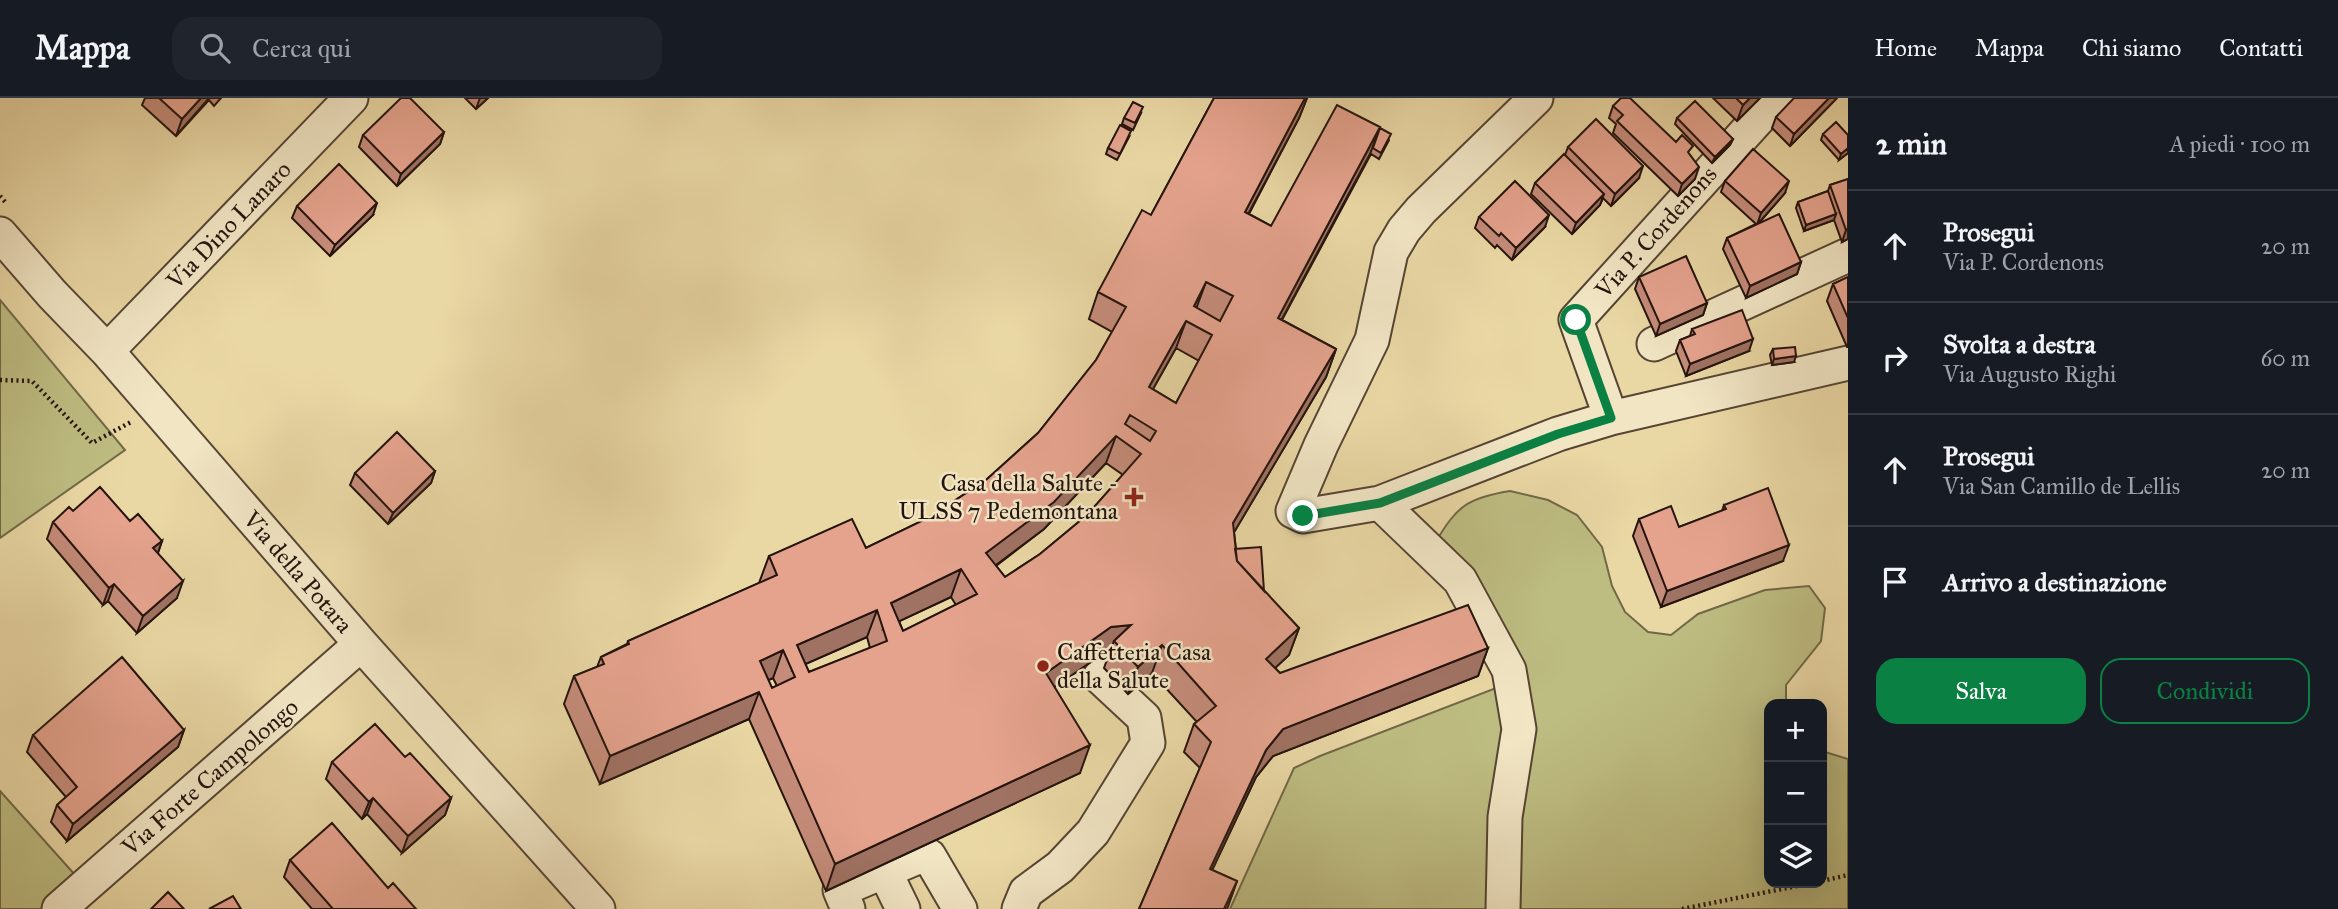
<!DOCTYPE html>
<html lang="it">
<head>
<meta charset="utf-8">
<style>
	body { margin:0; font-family:"IM FELL Great Primer",serif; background:#20242c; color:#f1f3f6 }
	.controls { position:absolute; right:21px; bottom:21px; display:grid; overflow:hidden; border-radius:14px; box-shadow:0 7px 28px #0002 }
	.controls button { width:63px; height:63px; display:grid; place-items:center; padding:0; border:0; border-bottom:2px solid #363941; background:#171b24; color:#f1f3f6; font:35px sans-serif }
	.stop { position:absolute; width:21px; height:21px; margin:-16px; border:5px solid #0b8043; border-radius:50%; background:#fff }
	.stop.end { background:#0b8043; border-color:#fff; box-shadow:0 2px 7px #0008 }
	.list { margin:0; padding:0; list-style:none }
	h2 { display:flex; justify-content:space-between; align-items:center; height:91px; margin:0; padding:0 28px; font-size:30px }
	h2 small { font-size:23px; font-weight:400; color:#9ea1a6 }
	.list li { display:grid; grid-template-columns:46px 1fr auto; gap:21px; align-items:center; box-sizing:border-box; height:112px; padding:0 28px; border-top:2px solid #363941 }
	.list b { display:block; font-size:26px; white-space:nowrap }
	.list p { margin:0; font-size:23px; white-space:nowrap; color:#9ea1a6 }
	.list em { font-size:23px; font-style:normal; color:#9ea1a6 }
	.actions { display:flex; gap:14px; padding:21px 28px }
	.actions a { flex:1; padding:16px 0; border:2px solid #0b8043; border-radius:21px; text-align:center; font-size:24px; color:#0b8043 }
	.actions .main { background:#0b8043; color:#fff }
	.icon { flex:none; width:38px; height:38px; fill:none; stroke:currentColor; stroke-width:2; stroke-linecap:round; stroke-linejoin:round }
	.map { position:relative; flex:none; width:1848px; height:811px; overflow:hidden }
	header { display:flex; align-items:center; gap:42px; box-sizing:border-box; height:98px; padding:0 35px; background:#171b24; border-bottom:2px solid #363941 }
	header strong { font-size:33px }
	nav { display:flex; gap:38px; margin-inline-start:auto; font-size:24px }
	.search { width:490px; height:63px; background:#20242c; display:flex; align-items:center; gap:18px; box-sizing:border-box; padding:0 24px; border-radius:21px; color:#9ea1a6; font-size:26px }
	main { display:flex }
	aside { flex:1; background:#171b24 }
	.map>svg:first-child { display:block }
	.green { fill:#bdbc81; stroke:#716848; stroke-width:2 }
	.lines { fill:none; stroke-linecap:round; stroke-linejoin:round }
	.minor-casing { stroke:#564534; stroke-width:37 }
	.path { stroke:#25140e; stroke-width:4.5; stroke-dasharray:2 3.5; stroke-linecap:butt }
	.minor { stroke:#f1e5c4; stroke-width:33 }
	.wall { fill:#c58c7a; stroke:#25140e; stroke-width:2; fill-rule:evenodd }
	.shaded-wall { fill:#a07263; stroke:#25140e; stroke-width:2 }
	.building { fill:#e5a38e; stroke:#25140e; stroke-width:2; fill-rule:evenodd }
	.route { stroke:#0b8043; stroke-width:9 }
	.poi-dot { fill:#8f2418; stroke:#f1e5c4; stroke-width:2.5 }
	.labels { text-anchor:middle; stroke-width:5; stroke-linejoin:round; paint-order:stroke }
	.street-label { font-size:24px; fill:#25140e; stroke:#f1e5c4 }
	.poi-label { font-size:24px; fill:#25140e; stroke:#f1e5c4; text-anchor:end }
</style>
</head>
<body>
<header>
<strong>Mappa</strong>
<div class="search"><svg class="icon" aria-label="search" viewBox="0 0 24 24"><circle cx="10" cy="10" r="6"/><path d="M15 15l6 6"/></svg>Cerca qui</div>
<nav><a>Home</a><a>Mappa</a><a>Chi siamo</a><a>Contatti</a></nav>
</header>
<main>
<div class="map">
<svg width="1848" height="811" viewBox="0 0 1848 811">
	<rect width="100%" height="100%" fill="#e9d7a4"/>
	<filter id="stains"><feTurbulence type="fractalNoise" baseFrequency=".00286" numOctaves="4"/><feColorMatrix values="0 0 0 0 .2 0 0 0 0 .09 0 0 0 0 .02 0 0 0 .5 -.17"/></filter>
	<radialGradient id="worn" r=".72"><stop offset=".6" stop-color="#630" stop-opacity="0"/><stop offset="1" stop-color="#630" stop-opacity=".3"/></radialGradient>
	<path class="green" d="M0,202L125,352L0,440Z
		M1510,393L1548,402L1577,417L1602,449L1612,488L1625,514L1648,534L1671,537L1698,516L1765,492L1809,488L1825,510L1821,543L1786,587V606H1769V785H1822V653L1848,661V811H1513L1527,634L1435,445C1457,408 1467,400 1510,393Z
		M1496,590L1510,622L1488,811H1230L1294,670L1320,658Z
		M0,693L84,787L56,811H0Z"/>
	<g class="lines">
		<defs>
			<path id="minor" d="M0,136L52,196L107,253L361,546L598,811
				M1654,246L1848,157
				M107,253L351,0
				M1611,320L1576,222L1777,0
				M1380,405L1558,336L1611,320L1848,265
				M884,772L903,811
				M59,811L361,546
				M848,811L840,792L925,756L929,758L960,811
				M1019,811L1026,794L1060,769L1093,734L1148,645L1144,620L1100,579
				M1503,811L1505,719L1519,631L1509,572L1460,482L1380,405L1303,418L1293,413L1321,347L1372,242L1391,154L1404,132L1421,112L1536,0"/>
		</defs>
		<use href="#minor" class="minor-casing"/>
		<path class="path" d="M0,98L7,106
			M0,282L32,283L92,345L131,324
			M1822,783L1848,777
			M1682,811L1812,785"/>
		<use href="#minor" class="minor"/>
	</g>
	<path class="wall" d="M145,0H221L214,8L209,2L176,38L142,7Z
		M465,0H488L476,11Z
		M1214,0H1307L1299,20L1249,116L1271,128L1380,30L1389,42L1379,61L1371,56L1282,222L1336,251L1326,279L1234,434L1236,451L1264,493L1299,530L1289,557L1275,570L1280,575L1488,550L1478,578L1273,658L1256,679L1212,772L1237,783L1227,811H1139L1200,670L1184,654L1194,626L1197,624L1152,575L1128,596L1104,570L1109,556L1101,557L1054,589L1080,675L826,793L749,621L600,686L564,606L574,578L597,569L601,559L627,546L628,543L759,485L769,458L866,450L928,420L986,382L1038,335L1096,262L1112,234L1089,221L1098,194L1151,117ZM1176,250L1199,263L1176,305L1153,291ZM1106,365L1123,377L1087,417L1040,456L1005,479L996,468L1044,431ZM951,499L956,507L903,533L899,523ZM867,539L870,550L809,574L805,566ZM773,580L777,588L772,590L768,582Z
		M1713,0H1760L1737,23Z
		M1837,0L1790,48L1772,30L1776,19Z
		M1613,8L1690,57L1695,81L1678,98L1613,35L1616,26L1609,20Z
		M1141,15L1133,32L1122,26L1124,20Z
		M1677,20L1733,41L1730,47L1712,65L1675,26Z
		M444,34L440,46L397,88L359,49L363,37Z
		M1823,36L1848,37V55L1839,62L1821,42Z
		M1129,39L1117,62L1106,56L1108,50Z
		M1568,49L1639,80L1611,108L1603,100L1600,107L1572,136L1531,96L1535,85L1565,57Z
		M1848,81V141L1842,144L1834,122L1804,133L1796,110L1798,104L1828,93L1830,87Z
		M1725,83L1785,95L1758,126L1801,164L1797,176L1746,200L1723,151L1727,140L1756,126L1721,94Z
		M297,108L373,117L330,158L292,120Z
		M1479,119L1545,129L1512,162L1497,147L1495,150L1475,130Z
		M1639,179L1707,205L1703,217L1656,238L1635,191Z
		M1848,179V249H1847L1827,203L1833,186Z
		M1692,231L1749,253L1686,278L1676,253L1680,242L1690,238Z
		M1773,251L1794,264L1772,267L1770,257Z
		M435,373L431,385L388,426L350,387L355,375Z
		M1724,407L1783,463L1661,509L1633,438L1639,421L1679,429L1722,413Z
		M73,413L130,423L162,443L158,455L177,500L137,535L108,503L103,507L47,441L53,424Z
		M184,632L178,649L67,743L51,724L57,707L66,699L27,654L33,637Z
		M405,659L451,700L445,717L402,755L367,716L362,721L326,681L332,664Z
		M290,762L388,790L416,811H312L284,779Z"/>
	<path class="shaded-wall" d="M201,0H209L176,38L182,21Z
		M480,0H488L476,11Z
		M1305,0H1307L1299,20L1235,141L1245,114Z
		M1750,0H1760L1737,23L1743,7Z
		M1829,0H1837L1790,48L1794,36Z
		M1380,29L1370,56L1268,247L1278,220Z
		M444,34L440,46L397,88L401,76Z
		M1733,41L1730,47L1712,65L1715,59Z
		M1848,50V55L1839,62L1841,56Z
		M1643,68L1639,80L1611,108L1615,96Z
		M1699,69L1695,81L1678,98L1682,86Z
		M1789,83L1785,95L1757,127L1761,115Z
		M1604,96L1600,107L1572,136L1576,125Z
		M377,105L373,117L330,158L335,147Z
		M1836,116L1834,122L1804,133L1806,127Z
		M1549,117L1545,129L1512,162L1516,150Z
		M1848,131V141L1842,144L1846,132Z
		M1801,164L1797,176L1746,200L1750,188Z
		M1206,184L1196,211L1194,208Z
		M1707,205L1703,217L1656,238L1660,226Z
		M1186,223L1176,250L1139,316L1149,289Z
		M1753,241L1749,253L1686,278L1690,266Z
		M1336,251L1326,279L1223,453L1233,425Z
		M1796,258L1794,264L1772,267L1774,261Z
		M1116,338L1106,365L1044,431L976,482L986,455Z
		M435,373L431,385L388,426L393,415Z
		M162,443L156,460L153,450Z
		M1789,447L1783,463L1661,509L1667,493Z
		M961,471L951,499L883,531L891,505Z
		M183,483L177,500L137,535L143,518Z
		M114,486L108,503L103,507L109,490Z
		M877,512L867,539L792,572L797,547Z
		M1131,527L1114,543L1109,556L1101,557L1036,602L1046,575L1111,529Z
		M1299,530L1289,557L1256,588L1266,561Z
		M1162,547L1152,575L1128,596L1138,569Z
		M1488,550L1478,578L1273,658L1256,679L1200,798L1210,771L1266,652L1283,631Z
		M783,552L773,580L750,591L760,563Z
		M759,594L749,621L600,686L610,658Z
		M184,632L178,649L67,743L73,726Z
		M1090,647L1080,675L826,793L835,766Z
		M373,700L367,716L362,721L369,704Z
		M451,700L445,717L402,755L408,738Z
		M1237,783L1227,811H1224Z"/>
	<path class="building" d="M159,0H201L182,21Z
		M401,0H410L444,34L401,76L363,37Z
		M1214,0H1305L1245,114L1271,128L1337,7L1380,29L1278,220L1336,251L1233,425L1237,463L1299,530L1266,561L1280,575L1468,507L1488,550L1283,631L1266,652L1210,771L1237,783L1224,811H1139L1211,644L1194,626L1216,608L1162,547L1138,569L1114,543L1131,527L1111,529L1046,575L1090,647L835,766L759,594L610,658L574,578L604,566L601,559L629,546L628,543L777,477L769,458L852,421L866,450L928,420L986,382L1038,335L1096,262L1126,209L1098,194L1142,112L1151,117ZM1206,184L1233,198L1220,223L1194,208ZM1186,223L1212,237L1176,305L1149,289ZM1130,317L1156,333L1150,343L1125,326ZM1116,338L1141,356L1087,417L1040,456L1005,479L986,455L1054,404ZM961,471L977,496L903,533L891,505ZM877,512L887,543L809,574L797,547ZM783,552L795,579L772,590L760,563Z
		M1621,0H1630L1676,44L1682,37L1693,48L1688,54L1699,69L1682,86L1617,23L1623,17L1613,8Z
		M1736,0H1750L1743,7Z
		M1794,0H1829L1794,36L1776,19Z
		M1695,3L1733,41L1715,59L1677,20Z
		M1133,4L1143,9L1135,25L1124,20Z
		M1596,21L1643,68L1615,96L1568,49Z
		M1836,24L1848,37V50L1841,56L1823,36Z
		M1120,27L1131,33L1120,56L1108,50Z
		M1380,30L1391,36L1381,55L1373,50Z
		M1753,51L1789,83L1761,115L1725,83Z
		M1564,56L1604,96L1576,125L1535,85Z
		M339,66L377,105L335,147L297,108Z
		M1848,81V131L1846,132L1830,87Z
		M1515,83L1549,117L1516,150L1501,135L1499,138L1479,119Z
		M1828,93L1836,116L1806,127L1798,104Z
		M1779,116L1801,164L1750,188L1727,140Z
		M1686,158L1707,205L1660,226L1639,179Z
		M1848,179V220L1833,186Z
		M1742,212L1753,241L1690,266L1680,242L1695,236L1692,231Z
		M1795,249L1796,258L1774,261L1773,251Z
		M397,334L435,373L393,415L355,375Z
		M100,389L130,423L138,416L162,443L153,450L183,483L143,518L114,486L109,490L53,424L69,409L73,413Z
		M1768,390L1789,447L1667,493L1639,421L1671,408L1679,429L1726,411L1724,407Z
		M1261,449L1264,493L1237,463L1235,451Z
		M122,559L184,632L73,726L57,707L77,689L33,637Z
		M375,626L405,659L410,655L451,700L408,738L373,700L369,704L332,664Z
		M332,725L388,790L393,785L416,811H333L290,762Z
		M168,794L184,811H151Z
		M233,798L241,811H209Z"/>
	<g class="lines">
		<path class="route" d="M1303,418L1380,405L1558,336L1611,320L1576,222"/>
	</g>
	<g class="poi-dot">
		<path d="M1130.5 388.5h7v7h7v7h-7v7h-7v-7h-7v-7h7z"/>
		<circle cx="1043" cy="568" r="7"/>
	</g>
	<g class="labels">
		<g class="street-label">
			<text transform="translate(229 127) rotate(-46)" y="8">Via Dino Lanaro</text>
			<text transform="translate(1656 134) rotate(-48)" y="8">Via P. Cordenons</text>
			<text transform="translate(298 474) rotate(49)" y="8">Via della Potara</text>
			<text transform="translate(210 679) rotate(-41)" y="8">Via Forte Campolongo</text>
		</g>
		<g class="poi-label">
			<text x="1118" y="393">Casa della Salute -<tspan x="1118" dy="28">ULSS 7 Pedemontana</tspan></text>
			<text x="1057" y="562" text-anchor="start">Caffetteria Casa<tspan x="1057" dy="28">della Salute</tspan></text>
		</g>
	</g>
	<rect width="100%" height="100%" filter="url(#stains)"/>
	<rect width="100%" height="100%" fill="url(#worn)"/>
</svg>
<div class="controls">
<button>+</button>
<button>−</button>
<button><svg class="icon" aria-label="layers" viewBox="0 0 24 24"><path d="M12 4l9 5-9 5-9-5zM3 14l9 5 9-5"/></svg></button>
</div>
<div class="stop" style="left:1576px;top:222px"></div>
<div class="stop end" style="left:1303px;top:418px"></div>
</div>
<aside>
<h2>2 min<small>A piedi · 100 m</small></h2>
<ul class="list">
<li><svg class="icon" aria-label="ahead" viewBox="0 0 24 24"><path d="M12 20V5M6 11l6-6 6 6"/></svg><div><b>Prosegui</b><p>Via P. Cordenons</p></div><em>20 m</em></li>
<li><svg class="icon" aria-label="right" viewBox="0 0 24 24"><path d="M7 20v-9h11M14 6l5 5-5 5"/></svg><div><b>Svolta a destra</b><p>Via Augusto Righi</p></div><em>60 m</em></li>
<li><svg class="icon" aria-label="ahead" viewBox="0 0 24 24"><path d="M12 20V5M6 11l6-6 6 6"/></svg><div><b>Prosegui</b><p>Via San Camillo de Lellis</p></div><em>20 m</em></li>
<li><svg class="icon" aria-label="arrive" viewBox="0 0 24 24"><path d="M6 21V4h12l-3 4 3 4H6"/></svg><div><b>Arrivo a destinazione</b></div></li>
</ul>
<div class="actions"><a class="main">Salva</a><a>Condividi</a></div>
</aside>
</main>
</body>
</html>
